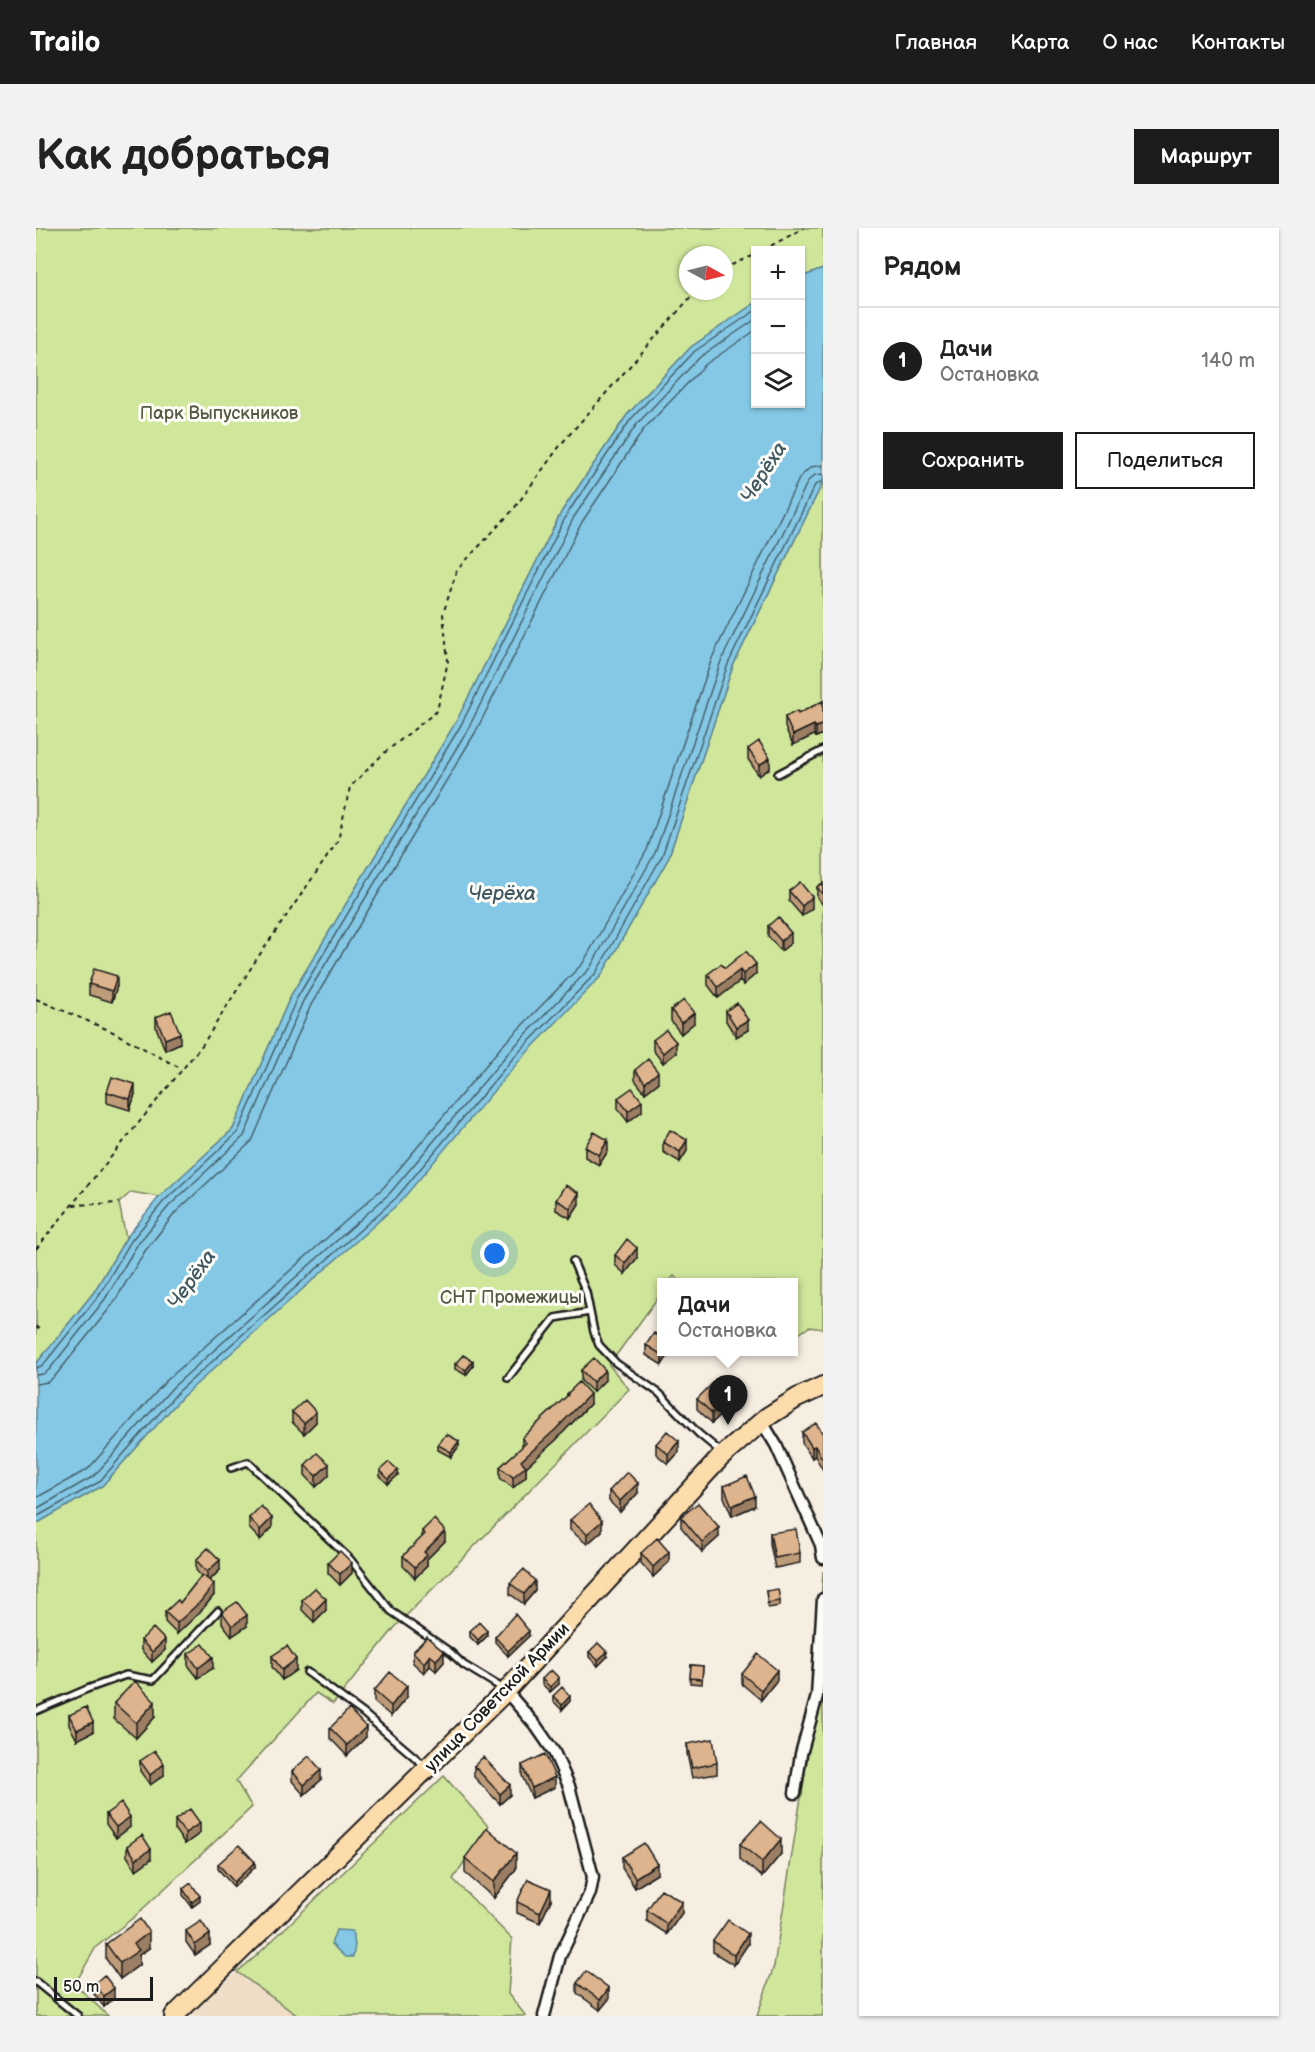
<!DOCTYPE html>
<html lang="ru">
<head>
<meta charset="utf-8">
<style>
	body { margin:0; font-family:"Balsamiq Sans",sans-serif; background:#f2f2f2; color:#222 }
	.controls { position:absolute; right:18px; top:18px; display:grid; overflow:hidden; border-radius:0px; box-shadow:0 2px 4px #0004 }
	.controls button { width:54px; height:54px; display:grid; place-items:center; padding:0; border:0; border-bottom:2px solid #e0e0e0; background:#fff; color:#222; font:30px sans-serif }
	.compass { position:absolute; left:643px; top:18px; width:54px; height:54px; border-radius:50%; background:#fff; box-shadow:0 2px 4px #0004; rotate:97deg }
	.scale { position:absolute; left:18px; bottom:15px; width:99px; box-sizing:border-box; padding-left:6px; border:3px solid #1c1c1c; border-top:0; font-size:16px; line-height:21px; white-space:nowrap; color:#1c1c1c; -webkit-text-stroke:4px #fdfcf7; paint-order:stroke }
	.you { position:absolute; left:459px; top:1026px; width:21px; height:21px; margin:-15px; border:4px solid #fff; border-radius:50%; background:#1a73e8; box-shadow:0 0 0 9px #1a73e833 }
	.badge { display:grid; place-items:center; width:39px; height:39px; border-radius:50%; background:#1c1c1c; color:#fff; font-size:20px; font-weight:700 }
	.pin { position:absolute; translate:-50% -50px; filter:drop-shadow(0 2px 3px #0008) }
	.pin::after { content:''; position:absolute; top:32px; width:21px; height:18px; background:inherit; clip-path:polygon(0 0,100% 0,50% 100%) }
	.popup { position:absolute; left:621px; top:1050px; width:141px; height:78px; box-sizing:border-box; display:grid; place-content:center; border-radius:0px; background:#fff; filter:drop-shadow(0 2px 4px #0005); font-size:20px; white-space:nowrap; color:#767676 }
	.popup b { font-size:22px; color:#222 }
	.popup::after { content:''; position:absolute; left:50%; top:100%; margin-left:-12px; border:12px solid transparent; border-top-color:#fff }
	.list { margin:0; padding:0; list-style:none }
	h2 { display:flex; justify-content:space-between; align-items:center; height:78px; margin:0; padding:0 24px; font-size:26px }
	h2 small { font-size:20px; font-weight:400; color:#767676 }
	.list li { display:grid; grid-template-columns:39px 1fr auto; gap:18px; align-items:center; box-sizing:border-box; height:108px; padding:0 24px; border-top:2px solid #e0e0e0 }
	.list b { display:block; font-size:22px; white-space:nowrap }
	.list p { margin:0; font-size:20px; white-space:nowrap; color:#767676 }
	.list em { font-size:20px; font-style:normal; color:#767676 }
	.actions { display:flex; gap:12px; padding:18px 24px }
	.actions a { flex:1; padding:14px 0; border:2px solid #1c1c1c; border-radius:0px; text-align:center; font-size:21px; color:#1c1c1c }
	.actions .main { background:#1c1c1c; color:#fff }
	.icon { flex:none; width:33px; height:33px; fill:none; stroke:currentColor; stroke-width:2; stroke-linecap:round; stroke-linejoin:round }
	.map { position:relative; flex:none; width:787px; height:1788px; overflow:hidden; border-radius:0px }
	header { display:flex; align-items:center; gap:36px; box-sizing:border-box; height:84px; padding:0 30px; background:#1c1c1c; color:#fff }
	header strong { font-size:28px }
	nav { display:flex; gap:33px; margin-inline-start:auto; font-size:21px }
	.intro { display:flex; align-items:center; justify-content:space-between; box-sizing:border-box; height:144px; padding:0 36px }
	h1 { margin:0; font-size:42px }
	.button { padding:15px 27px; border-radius:0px; background:#1c1c1c; color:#fff; font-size:21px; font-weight:700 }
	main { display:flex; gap:36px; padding:0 36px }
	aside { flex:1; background:#fff; border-radius:0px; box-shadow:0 2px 4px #0004 }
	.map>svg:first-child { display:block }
	.built { fill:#efddc8 }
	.green { fill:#d0e69b; stroke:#76815c; stroke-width:1.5; fill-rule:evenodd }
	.water { fill:#84c8e5; stroke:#5a8395; stroke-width:1.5 }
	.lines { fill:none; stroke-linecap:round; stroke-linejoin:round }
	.shore { stroke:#46616c; stroke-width:1.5 }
	.lane-casing { stroke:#1c1c1c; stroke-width:10 }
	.street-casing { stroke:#1c1c1c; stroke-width:15 }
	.primary-casing { stroke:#1c1c1c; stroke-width:22 }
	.path { stroke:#1c1c1c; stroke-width:2; stroke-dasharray:4.5 4.5; stroke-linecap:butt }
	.lane { stroke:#fdfcf7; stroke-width:5 }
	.street { stroke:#fdfcf7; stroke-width:10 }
	.primary { stroke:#fddcac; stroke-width:18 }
	.wall { fill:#be9b79; stroke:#1c1c1c; stroke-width:1.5 }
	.shaded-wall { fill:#9b7e63; stroke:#1c1c1c; stroke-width:1.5 }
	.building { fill:#ddb48d; stroke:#1c1c1c; stroke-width:1.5 }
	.labels { text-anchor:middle; stroke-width:6; stroke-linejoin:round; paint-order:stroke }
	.park-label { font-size:18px; fill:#525942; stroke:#fdfcf7 }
	.street-label { font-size:18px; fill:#1c1c1c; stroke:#fdfcf7 }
	.water-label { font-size:20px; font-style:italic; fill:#405862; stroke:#fdfcf7 }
</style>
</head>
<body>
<header>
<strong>Trailo</strong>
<nav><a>Главная</a><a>Карта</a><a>О нас</a><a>Контакты</a></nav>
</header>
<div class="intro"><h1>Как добраться</h1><a class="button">Маршрут</a></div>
<main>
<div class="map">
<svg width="787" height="1788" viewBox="0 0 787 1788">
	<rect width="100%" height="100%" fill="#f7eee2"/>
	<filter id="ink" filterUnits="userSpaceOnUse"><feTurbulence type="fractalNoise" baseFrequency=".0167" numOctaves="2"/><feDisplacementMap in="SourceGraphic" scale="12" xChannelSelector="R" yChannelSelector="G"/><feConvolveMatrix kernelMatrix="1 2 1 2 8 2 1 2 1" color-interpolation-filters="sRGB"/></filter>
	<g filter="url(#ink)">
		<path class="built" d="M201,1744L241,1772L262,1788H152Z"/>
		<path class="green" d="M0,0H787V41L765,49L764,22H720L719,75L655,119L591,187L526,283L420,494L255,767L197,901L124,969L95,964L83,975L90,1010L58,1064L0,1136ZM652,27H688V63H652Z
			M787,254V1101L773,1099L758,1109V1054H643L638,1048L633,1054H626V1064L573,1137L593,1161L360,1398L297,1476L280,1465L200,1553L216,1579L98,1689L60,1719L39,1756L72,1788H0V1296L66,1258L146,1169L565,748L632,631L697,438Z
			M787,1343V1788H721L738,1738L778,1488Z
			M408,1548L452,1598L417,1651L476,1711L472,1766L490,1788H262L201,1744L218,1730Z"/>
		<path class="water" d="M787,41V254L697,438L632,631L565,748L483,833L364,974L146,1169L66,1258L0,1296V1136L58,1064L90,1010L123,969L197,901L255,767L420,494L526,283L591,187L655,119L719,75L720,176H764L765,49Z
			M300,1702L316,1703L319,1717L317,1729H309L295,1716Z"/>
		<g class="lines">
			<path class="shore" d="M0,1140L7,1137L63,1067L95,1013L128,973L202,904L261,770L425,497L531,286L595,191L659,123L720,82
				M0,1147L7,1146L13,1142L69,1071L101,1017L133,978L208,908L267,773L432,501L538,289L601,196L664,129L720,91
				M0,1156L12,1154L20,1147L77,1076L109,1023L140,984L216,913L275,777L439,505L546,294L608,201L670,136L720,102
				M0,1270L52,1241L130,1153L348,959L466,818L547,735L611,622L676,430L764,249L775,239L787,237
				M0,1281L58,1248L137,1159L354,965L473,824L554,740L619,625L685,433L772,253L779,247L787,246
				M0,1289L63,1254L142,1164L360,970L478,829L560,745L626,628L692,436L779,257L787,253"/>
			<defs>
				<path id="lane" d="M742,546L787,522
					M537,1033L550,1064L558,1104L563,1117L580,1135L623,1165L663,1206L685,1224
					M472,1150L519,1090L554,1084
					M195,1240L212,1234L314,1331L355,1383L413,1423L428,1437L466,1460
					M271,1444L327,1485L388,1537
					M0,1483L51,1461L90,1447L117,1452L182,1383
					M0,1754L42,1788"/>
				<path id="street" d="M726,1194L740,1217L785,1317L787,1330
					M470,1463L500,1498L518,1524L533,1558L557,1649L554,1665L524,1728L508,1788
					M759,1565L765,1526L781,1468L787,1371"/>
				<path id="primary" d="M138,1788L470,1463L684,1230L731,1189L761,1170L787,1158"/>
			</defs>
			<use href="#lane" class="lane-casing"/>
			<use href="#street" class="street-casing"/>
			<use href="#primary" class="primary-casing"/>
			<path class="path" d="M727,22L768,0
				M688,41L720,26
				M0,771L75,803L146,841
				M37,977L83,975
				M0,1021L167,816L220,732L302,613L314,559L347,526L401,483L412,433L407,386L421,342L477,282L526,215L660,63
				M0,1098L4,1103"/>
			<use href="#lane" class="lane"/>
			<use href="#street" class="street"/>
			<use href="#primary" class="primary"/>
		</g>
		<path class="wall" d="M787,473V506L780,509L778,507L757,517L749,499V489L762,486Z
			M712,521L734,540L723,548L712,531Z
			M787,655V677L781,669V659Z
			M753,663L776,680L766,688L753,673Z
			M732,698L755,715L745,723L732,708Z
			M689,740L720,746L707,757L704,753L682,770L672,757V746Z
			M53,756L81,758L76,774L53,767Z
			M635,782L658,795L645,806L635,793Z
			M690,783L712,802L700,809L690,793Z
			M120,789L144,815L129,822L120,799Z
			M617,812L640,825L627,835L617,822Z
			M599,842L622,855L609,865L599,852Z
			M71,864L99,866L94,882L71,875Z
			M582,870L606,883L592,894L582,881Z
			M627,914L651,923L644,934L627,924Z
			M549,919L572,923L563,937L549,929Z
			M520,972L543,976L534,990L520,982Z
			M579,1027L601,1030L589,1046L579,1037Z
			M610,1117L633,1124V1126L626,1137L610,1127Z
			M419,1136L437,1138L430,1147L419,1141Z
			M545,1142L569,1152L557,1164L545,1153Z
			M531,1166L554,1176L520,1212L490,1239V1248L477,1260L464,1250V1239L486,1219V1210L531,1168Z
			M661,1171L698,1174L676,1195L661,1181Z
			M256,1184L280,1194L268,1206L256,1194Z
			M766,1204L787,1206V1242L779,1228L776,1230L766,1215Z
			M620,1216L643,1224L632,1236L620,1226Z
			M402,1217L423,1218L415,1229L402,1222Z
			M269,1237L293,1247L280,1259L269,1247Z
			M344,1242L362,1247L352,1256L344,1248Z
			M688,1258L719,1278L696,1288L688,1269Z
			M573,1263L602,1265L584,1284L573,1273Z
			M645,1289L683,1309L666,1324L645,1299Z
			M213,1290L236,1300L224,1312L213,1300Z
			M534,1292L566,1303L551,1316L534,1302Z
			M386,1303L409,1313L391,1331V1338L379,1350L367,1338V1328L386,1310Z
			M734,1305L764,1325V1335L739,1340L734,1316Z
			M605,1325L633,1334L617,1349L605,1335Z
			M160,1332L184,1342L173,1353L178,1367L165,1383L141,1406L129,1394V1384L144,1375L165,1348L160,1342Z
			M292,1335L316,1345L304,1357L292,1345Z
			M474,1355L499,1363L488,1376L474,1366Z
			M730,1363L744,1373V1378L732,1380Z
			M266,1372L290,1382L278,1394L266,1382Z
			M186,1384L211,1398L196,1408L186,1395Z
			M434,1403L451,1408L442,1417L434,1409Z
			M493,1408L472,1428L459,1414V1409Z
			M391,1409L408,1434L400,1443L394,1438L388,1445L377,1435V1424Z
			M105,1412L129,1422L116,1434L105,1422Z
			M553,1424L571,1429L562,1438L553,1429Z
			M152,1426L177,1440L162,1450L152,1437Z
			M236,1428L260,1442L246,1452L236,1439Z
			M655,1437L667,1438L666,1456L654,1455Z
			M706,1446L741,1452L725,1472L706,1456Z
			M506,1451L523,1456L514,1464L506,1456Z
			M338,1463L371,1469L355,1488L338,1474Z
			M517,1468L534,1473L526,1482L517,1473Z
			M78,1475L119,1489L100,1510L78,1491Z
			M33,1487L57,1504L41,1512L33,1497Z
			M294,1500L330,1509L311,1528L294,1510Z
			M651,1516L681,1535V1546L656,1550L651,1526Z
			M104,1533L128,1547L114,1557L104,1543Z
			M486,1537L519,1559L496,1570L486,1548Z
			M438,1538L474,1567L464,1576L438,1549Z
			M256,1543L285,1552L268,1567L256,1553Z
			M70,1586L94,1599L80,1610L70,1596Z
			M139,1592L164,1605L149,1616L139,1602Z
			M704,1616L745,1626L726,1649L704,1631Z
			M91,1618L115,1631L100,1642L91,1628Z
			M586,1629L621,1646L599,1660L586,1640Z
			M429,1630L480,1641L458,1670L429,1645Z
			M182,1636L219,1639L198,1659L182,1641Z
			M147,1661L164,1673L156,1679L147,1667Z
			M515,1672L504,1695L481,1685V1674Z
			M611,1682L646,1685L631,1706L611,1693Z
			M150,1703L174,1717L159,1727L150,1714Z
			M677,1713L712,1716L698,1737L677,1724Z
			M70,1716L113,1720L103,1727V1737L84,1751L70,1731Z
			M541,1755L573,1771L564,1782L541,1765Z
			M58,1756L78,1770L68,1779L58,1766Z"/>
		<path class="shaded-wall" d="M787,496V506L780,509V499Z
			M778,497V507L757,517V507Z
			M734,530V540L723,548V537Z
			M776,669V680L766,688V678Z
			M755,705V715L745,723V713Z
			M720,736V746L707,757V746Z
			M704,742V753L682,770V759Z
			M81,748V758L76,774V763Z
			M658,785V795L645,806V795Z
			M712,792V802L700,809V799Z
			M144,805V815L129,822V811Z
			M640,814V825L627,835V825Z
			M622,844V855L609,865V855Z
			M99,856V866L94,882V871Z
			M606,873V883L592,894V883Z
			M572,912V923L563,937V927Z
			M651,912V923L644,934V924Z
			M543,965V976L534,990V980Z
			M601,1020V1030L589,1046V1035Z
			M628,1124H633V1126L626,1137V1127Z
			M437,1133V1138L430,1147V1142Z
			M569,1142V1152L557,1164V1154Z
			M698,1164V1174L676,1195V1185Z
			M554,1166V1176L520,1212L490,1239V1248L477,1260V1249L485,1233Z
			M280,1184V1194L268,1206V1195Z
			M423,1213V1218L415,1229V1224Z
			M643,1213V1224L632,1236V1226Z
			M779,1218V1228L776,1230V1219Z
			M293,1236V1247L280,1259V1248Z
			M362,1242V1247L352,1256V1251Z
			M602,1255V1265L584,1284V1273Z
			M719,1268V1278L696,1288V1278Z
			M236,1290V1300L224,1312V1302Z
			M566,1293V1303L551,1316V1306Z
			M683,1299V1309L666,1324V1314Z
			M409,1303V1313L391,1331V1338L379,1350V1339L388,1324Z
			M633,1324V1334L617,1349V1339Z
			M184,1332V1342L171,1354V1344Z
			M316,1335V1345L304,1357V1346Z
			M499,1353V1363L488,1376V1366Z
			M178,1356V1367L165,1383L141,1406V1395Z
			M290,1371V1382L278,1394V1383Z
			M211,1387V1398L196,1408V1398Z
			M451,1403V1408L442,1417V1412Z
			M493,1403V1408L472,1428V1423Z
			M129,1412V1422L116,1434V1424Z
			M408,1424V1434L400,1443V1432Z
			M571,1424V1429L562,1438V1432Z
			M394,1427V1438L388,1445V1435Z
			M177,1429V1440L162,1450V1440Z
			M260,1431V1442L246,1452V1442Z
			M741,1442V1452L725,1472V1462Z
			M523,1450V1456L514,1464V1459Z
			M371,1458V1469L355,1488V1478Z
			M534,1468V1473L526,1482V1477Z
			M119,1474V1489L100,1510V1495Z
			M57,1494V1504L41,1512V1502Z
			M330,1499V1509L311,1528V1517Z
			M128,1536V1547L114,1557V1547Z
			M285,1542V1552L268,1567V1557Z
			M519,1549V1559L496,1570V1560Z
			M474,1557V1567L464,1576V1566Z
			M94,1589V1599L80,1610V1599Z
			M164,1595V1605L149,1616V1605Z
			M745,1611V1626L726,1649V1634Z
			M115,1621V1631L100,1642V1631Z
			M480,1625V1641L458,1670V1654Z
			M219,1634V1639L198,1659V1654Z
			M621,1636V1646L599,1660V1650Z
			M515,1661V1672L504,1695V1685Z
			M164,1668V1673L156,1679V1674Z
			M646,1674V1685L631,1706V1696Z
			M113,1704V1720L103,1727V1737L84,1751V1735L98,1716Z
			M174,1706V1717L159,1727V1717Z
			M712,1706V1716L698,1737V1727Z
			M78,1760V1770L68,1779V1768Z
			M573,1760V1771L564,1782V1772Z"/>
		<path class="building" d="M787,473V496L780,499L778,497L757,507L749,489L761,483L762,486Z
			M723,513L734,530L723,537L712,521Z
			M764,654L776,669L766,678L753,663Z
			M787,655V667L781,659Z
			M742,689L755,705L745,713L732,698Z
			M710,723L720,736L707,746L704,742L682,759L672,746L685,736L689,740Z
			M58,741L81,748L76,763L53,756Z
			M648,772L658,785L645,795L635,782Z
			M701,775L712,792L700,799L690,783Z
			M135,783L144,805L129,811L120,789Z
			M630,802L640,814L627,825L617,812Z
			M612,831L622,844L609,855L599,842Z
			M76,849L99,856L94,871L71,864Z
			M596,860L606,873L592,883L582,870Z
			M634,902L651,912L644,924L627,914Z
			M558,904L572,912L563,927L549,919Z
			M529,957L543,965L534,980L520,972Z
			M591,1011L601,1020L589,1035L579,1027Z
			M618,1105L626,1110V1124H628L626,1127L610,1117Z
			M427,1127L437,1133L430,1142L419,1136Z
			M558,1130L569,1142L557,1154L545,1142Z
			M684,1148L698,1164L676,1185L661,1171Z
			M543,1154L554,1166L520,1201L485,1233L490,1238L477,1249L464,1239L490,1215L486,1210L532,1167L531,1166Z
			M269,1172L280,1184L268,1195L256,1184Z
			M780,1195L787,1206V1232L779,1218L776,1219L766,1204Z
			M631,1203L643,1213L632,1226L620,1216Z
			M410,1206L423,1213L415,1224L402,1217Z
			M281,1225L293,1236L280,1248L269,1237Z
			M353,1234L362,1242L352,1251L344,1242Z
			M591,1244L602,1255L584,1273L573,1263Z
			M711,1248L719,1268L696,1278L688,1258Z
			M662,1275L683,1299L666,1314L645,1289Z
			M553,1276L566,1293L551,1306L534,1292Z
			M225,1278L236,1290L224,1302L213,1290Z
			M398,1291L409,1303L388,1324L391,1327L379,1339L367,1328L389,1306L386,1303Z
			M760,1301L764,1325L739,1330L734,1305Z
			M621,1310L633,1324L617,1339L605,1325Z
			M172,1320L184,1332L171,1344L160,1332Z
			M304,1323L316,1335L304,1346L292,1335Z
			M488,1341L499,1353L488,1366L474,1355Z
			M166,1347L178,1356L165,1373L141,1395L129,1384L142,1372L144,1375Z
			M279,1360L290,1371L278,1383L266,1372Z
			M742,1361L744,1373L732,1375L730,1363Z
			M201,1374L211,1387L196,1398L186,1384Z
			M479,1386L493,1403L472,1423L459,1409Z
			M443,1394L451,1403L442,1412L434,1403Z
			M117,1400L129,1412L116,1424L105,1412Z
			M391,1409L408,1424L400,1432L394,1427L388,1435L377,1424Z
			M562,1415L571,1424L562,1432L553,1424Z
			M167,1416L177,1429L162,1440L152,1426Z
			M251,1418L260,1431L246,1442L236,1428Z
			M722,1426L741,1442L725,1462L706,1446Z
			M655,1437L667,1438L666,1451L654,1450Z
			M515,1442L523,1450L514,1459L506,1451Z
			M354,1444L371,1458L355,1478L338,1463Z
			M99,1453L119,1474L100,1495L78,1475Z
			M526,1459L534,1468L526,1477L517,1468Z
			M50,1479L57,1494L41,1502L33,1487Z
			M313,1481L330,1499L311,1517L294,1500Z
			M677,1511L681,1535L656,1540L651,1516Z
			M119,1523L128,1536L114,1547L104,1533Z
			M509,1526L519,1549L496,1560L486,1537Z
			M273,1528L285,1542L268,1557L256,1543Z
			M447,1529L474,1557L464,1566L438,1538Z
			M85,1575L94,1589L80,1599L70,1586Z
			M154,1581L164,1595L149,1605L139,1592Z
			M725,1593L745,1611L726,1634L704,1616Z
			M451,1600L480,1625L458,1654L429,1630Z
			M106,1607L115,1621L100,1631L91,1618Z
			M608,1615L621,1636L599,1650L586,1629Z
			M203,1617L219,1634L198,1654L182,1636Z
			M492,1651L515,1661L504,1685L481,1674Z
			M155,1655L164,1668L156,1674L147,1661Z
			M625,1661L646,1674L631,1696L611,1682Z
			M104,1691L113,1704L98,1716L103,1722L84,1735L70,1716Z
			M692,1692L712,1706L698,1727L677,1713Z
			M165,1693L174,1706L159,1717L150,1703Z
			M550,1743L573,1760L564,1772L541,1755Z
			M68,1747L78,1760L68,1768L58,1756Z"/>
	</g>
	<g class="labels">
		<g class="park-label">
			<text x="183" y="191">Парк Выпускников</text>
			<text x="475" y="1075">СНТ Промежицы</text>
		</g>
		<g class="street-label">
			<text transform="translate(461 1469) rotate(-46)" y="6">улица Советской Армии</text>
		</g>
		<g class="water-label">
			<text transform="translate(727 244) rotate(-57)" y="7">Черёха</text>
			<text x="466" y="672">Черёха</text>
			<text transform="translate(155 1051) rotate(-54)" y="7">Черёха</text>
		</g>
	</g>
</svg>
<div class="controls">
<button>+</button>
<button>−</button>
<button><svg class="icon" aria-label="layers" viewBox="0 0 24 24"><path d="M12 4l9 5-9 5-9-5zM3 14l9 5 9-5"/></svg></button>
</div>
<svg class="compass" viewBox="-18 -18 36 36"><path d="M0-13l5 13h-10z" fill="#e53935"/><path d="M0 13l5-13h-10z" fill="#767676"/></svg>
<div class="scale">50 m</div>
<div class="you"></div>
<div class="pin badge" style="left:692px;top:1197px">1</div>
<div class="popup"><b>Дачи</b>Остановка</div>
</div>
<aside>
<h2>Рядом<small></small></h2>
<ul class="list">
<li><span class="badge">1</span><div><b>Дачи</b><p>Остановка</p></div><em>140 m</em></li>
</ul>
<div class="actions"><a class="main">Сохранить</a><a>Поделиться</a></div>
</aside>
</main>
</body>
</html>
